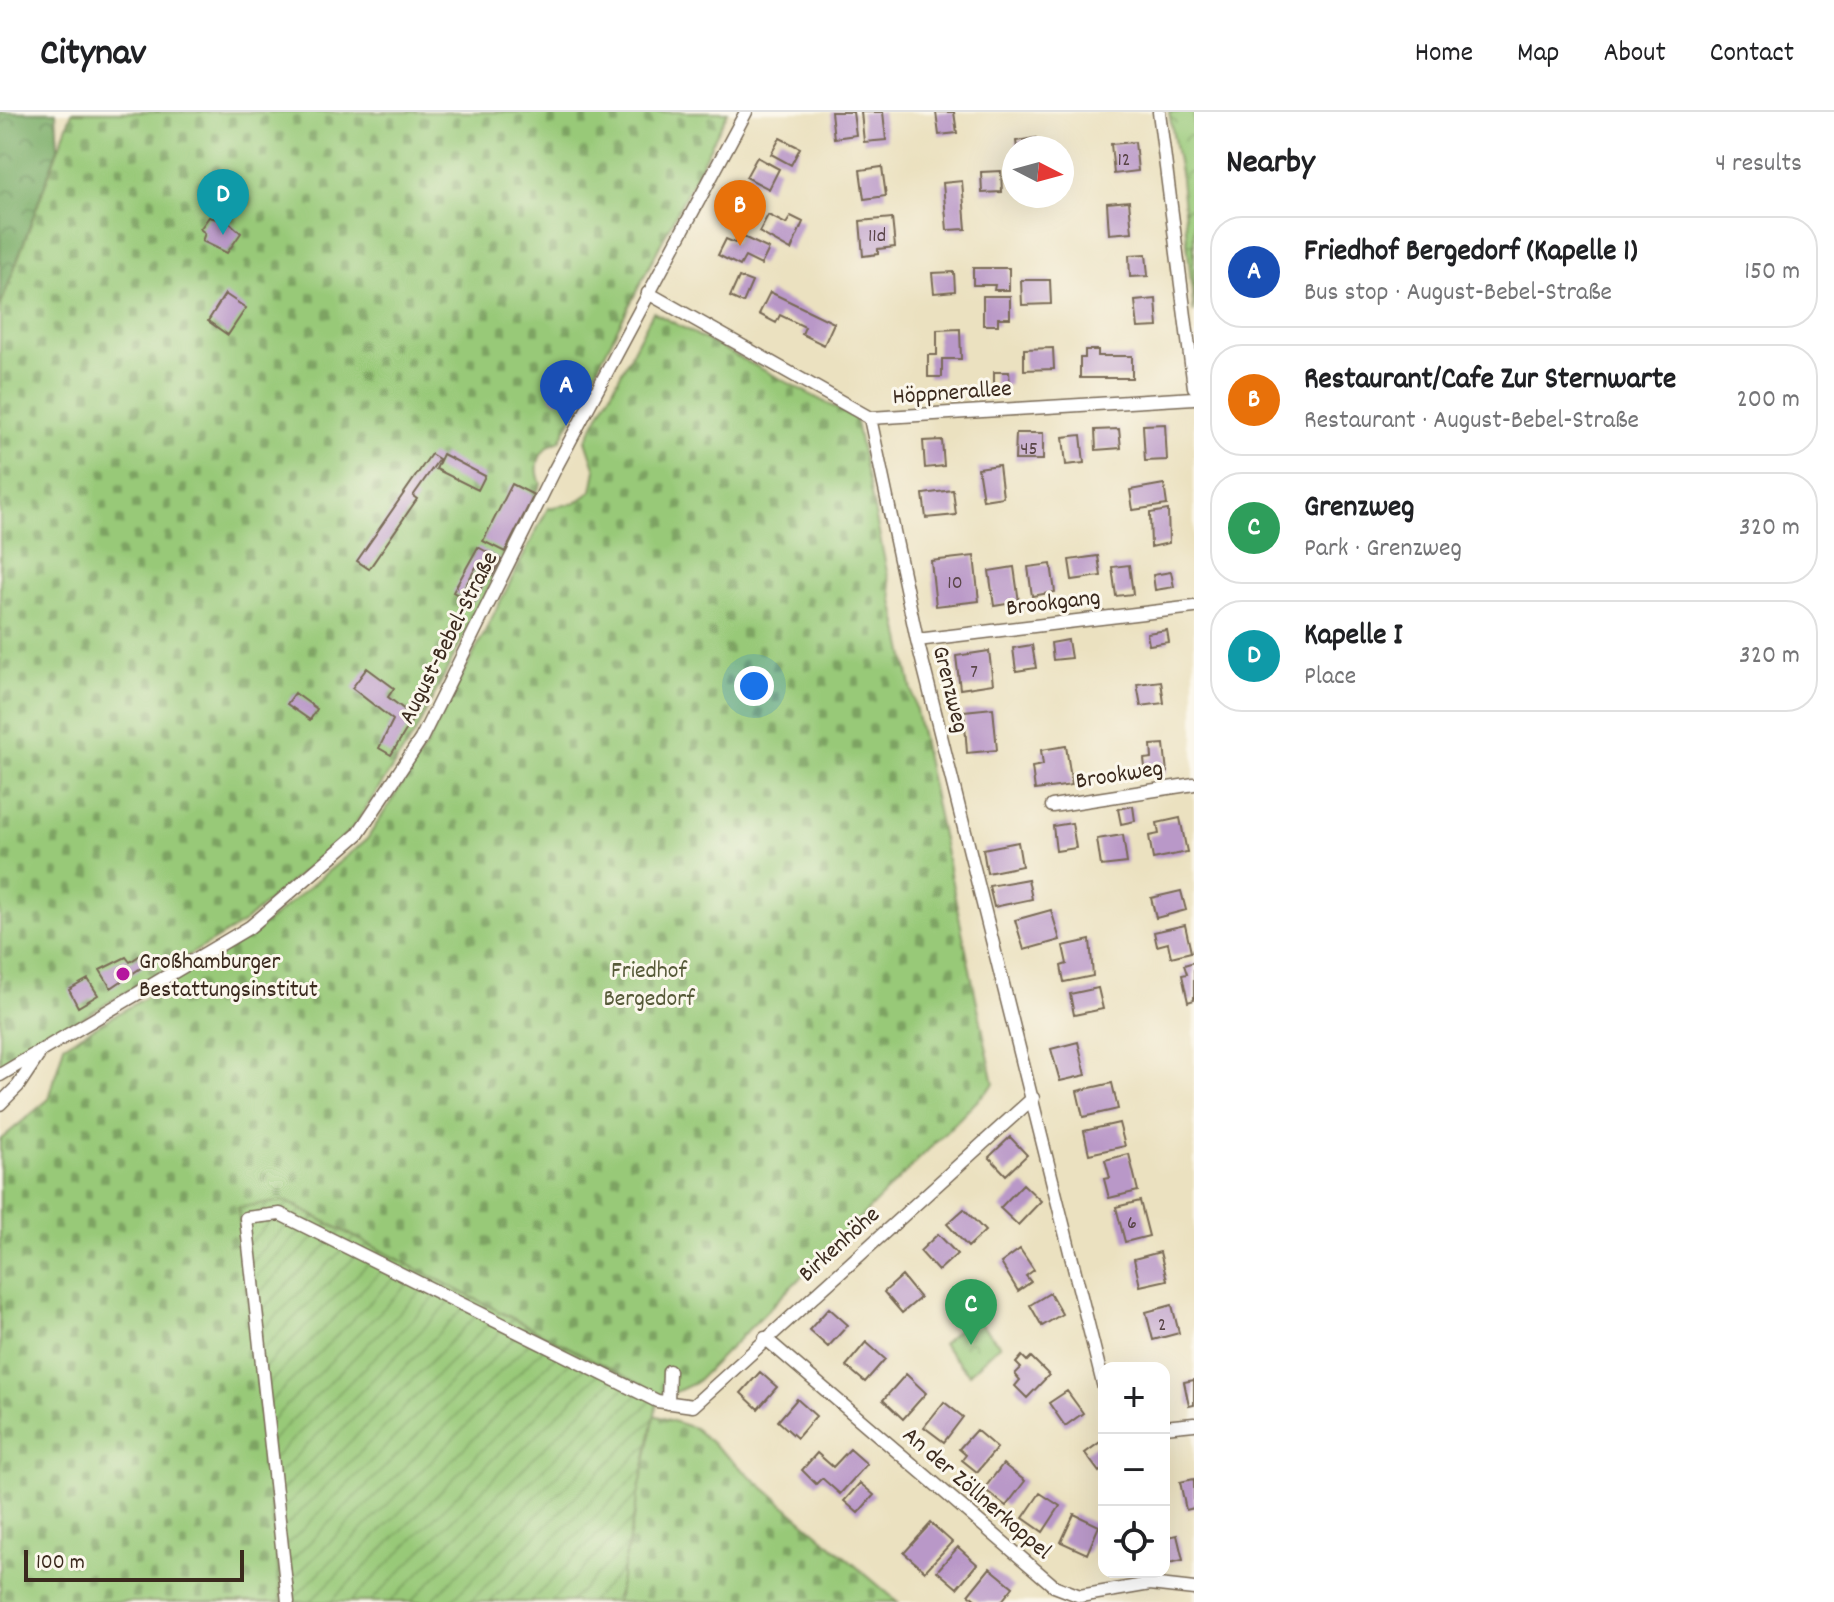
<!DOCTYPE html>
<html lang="en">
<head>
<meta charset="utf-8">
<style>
	body { margin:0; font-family:Dekko,sans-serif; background:#f6f6f6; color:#202124 }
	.controls { position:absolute; right:24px; bottom:24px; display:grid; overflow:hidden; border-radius:16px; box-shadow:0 8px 32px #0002 }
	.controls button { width:72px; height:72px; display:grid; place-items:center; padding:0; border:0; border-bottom:2px solid #e0e0e0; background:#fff; color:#202124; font:40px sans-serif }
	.compass { position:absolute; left:1002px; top:24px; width:72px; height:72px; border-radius:50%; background:#fff; box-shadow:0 8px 32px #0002; rotate:96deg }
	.scale { position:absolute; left:24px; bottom:20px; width:220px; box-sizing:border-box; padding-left:8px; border:4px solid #3b2a1e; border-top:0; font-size:22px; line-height:28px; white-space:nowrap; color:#3b2a1e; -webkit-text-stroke:6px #fbf7ec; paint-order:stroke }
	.you { position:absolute; left:754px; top:574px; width:28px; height:28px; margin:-20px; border:6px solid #fff; border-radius:50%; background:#1a73e8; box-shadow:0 0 0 12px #1a73e833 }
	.badge { display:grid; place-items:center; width:52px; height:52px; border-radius:50%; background:#b5179e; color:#fff; font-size:26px; font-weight:700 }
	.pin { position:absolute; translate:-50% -66px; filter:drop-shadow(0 2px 4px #0008) }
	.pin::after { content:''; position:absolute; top:42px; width:28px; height:24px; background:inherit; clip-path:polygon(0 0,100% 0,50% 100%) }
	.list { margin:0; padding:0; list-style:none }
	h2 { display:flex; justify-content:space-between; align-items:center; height:104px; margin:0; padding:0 32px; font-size:34px }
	h2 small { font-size:26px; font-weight:400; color:#757577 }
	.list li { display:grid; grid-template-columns:52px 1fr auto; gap:24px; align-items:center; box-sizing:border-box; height:112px; margin:0 16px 16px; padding:0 16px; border:2px solid #e0e0e0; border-radius:32px }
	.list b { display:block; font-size:30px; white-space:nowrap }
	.list p { margin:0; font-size:26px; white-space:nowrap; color:#757577 }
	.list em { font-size:26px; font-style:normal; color:#757577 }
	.icon { flex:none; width:44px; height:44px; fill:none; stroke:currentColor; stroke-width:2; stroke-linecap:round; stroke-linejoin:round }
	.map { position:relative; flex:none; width:1194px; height:1490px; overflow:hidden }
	header { display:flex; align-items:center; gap:48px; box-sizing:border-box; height:112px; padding:0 40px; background:#fff; border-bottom:2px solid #e0e0e0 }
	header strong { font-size:38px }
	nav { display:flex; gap:44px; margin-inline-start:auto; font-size:28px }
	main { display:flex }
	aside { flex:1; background:#fff }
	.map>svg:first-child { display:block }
	.forest { fill:url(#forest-crowns); stroke:#5a6c43; stroke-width:2 }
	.cemetery { fill:url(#cemetery-stones); stroke:#6a7a4b; stroke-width:2 }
	.park { fill:url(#park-crowns); stroke:#6a7a4b; stroke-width:2 }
	.garden { fill:url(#garden-furrows); stroke:#6a7a4b; stroke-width:2 }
	.building { fill:#b998c8 }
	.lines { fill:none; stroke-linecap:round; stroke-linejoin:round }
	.minor-casing { stroke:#796a57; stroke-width:15 }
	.minor { stroke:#fff; stroke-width:12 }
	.poi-dot { fill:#b5179e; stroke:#fbf7ec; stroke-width:3 }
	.labels { text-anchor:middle; stroke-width:6; stroke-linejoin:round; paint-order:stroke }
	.number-label { font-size:20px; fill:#5a4648 }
	.street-label { font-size:24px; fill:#3b2a1e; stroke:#fbf7ec }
	.poi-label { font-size:24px; fill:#3b2a1e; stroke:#fbf7ec; text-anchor:start }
	.park-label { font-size:24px; fill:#575a39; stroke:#fbf7ec }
</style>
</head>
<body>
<header>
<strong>Citynav</strong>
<nav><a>Home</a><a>Map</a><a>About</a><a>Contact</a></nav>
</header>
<main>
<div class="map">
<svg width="1194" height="1490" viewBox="0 0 1194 1490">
	<defs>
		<pattern id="forest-crowns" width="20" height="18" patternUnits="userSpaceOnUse" patternTransform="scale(2)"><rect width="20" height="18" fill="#7aad68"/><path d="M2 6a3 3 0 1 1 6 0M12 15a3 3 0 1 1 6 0" fill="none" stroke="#658d55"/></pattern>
		<pattern id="cemetery-stones" width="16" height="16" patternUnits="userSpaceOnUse" patternTransform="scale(2)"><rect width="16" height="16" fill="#98c978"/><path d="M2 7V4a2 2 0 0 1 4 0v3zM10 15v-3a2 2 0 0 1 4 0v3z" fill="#7da362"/></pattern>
		<pattern id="park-crowns" width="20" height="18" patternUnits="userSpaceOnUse" patternTransform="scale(2)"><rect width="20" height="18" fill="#98c978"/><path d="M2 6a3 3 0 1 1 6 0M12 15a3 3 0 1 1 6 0" fill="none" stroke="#7da362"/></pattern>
		<pattern id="garden-furrows" width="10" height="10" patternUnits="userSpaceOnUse" patternTransform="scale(2)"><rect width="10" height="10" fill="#98c978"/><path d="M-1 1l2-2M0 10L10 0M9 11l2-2" fill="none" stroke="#7da362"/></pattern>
	</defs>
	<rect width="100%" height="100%" fill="#fbf7ec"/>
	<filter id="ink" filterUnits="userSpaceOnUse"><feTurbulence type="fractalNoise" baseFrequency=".0125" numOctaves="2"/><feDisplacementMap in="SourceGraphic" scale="16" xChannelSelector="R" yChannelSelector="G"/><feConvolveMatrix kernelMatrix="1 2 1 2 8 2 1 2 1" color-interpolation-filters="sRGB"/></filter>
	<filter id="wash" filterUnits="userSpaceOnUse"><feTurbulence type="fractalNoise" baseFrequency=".006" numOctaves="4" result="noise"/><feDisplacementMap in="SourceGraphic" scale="32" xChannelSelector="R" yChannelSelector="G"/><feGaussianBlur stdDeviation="1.8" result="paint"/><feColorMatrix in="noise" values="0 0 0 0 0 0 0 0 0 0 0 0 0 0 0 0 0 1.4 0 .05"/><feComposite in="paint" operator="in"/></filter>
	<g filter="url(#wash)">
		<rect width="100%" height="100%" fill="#ebe1c0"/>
		<path class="forest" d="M0,0H56L58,36L0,196Z"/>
		<path class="cemetery" d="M72,0H728L560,329C539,336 533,352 541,372L414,623L352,717L242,812L0,954V196Z
			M653,200L855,306L994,972L695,1271L669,1283L659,1282L285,1089L238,1096L282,1490H0V1028L49,987L64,933L249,825L367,727L427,633L548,396L575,391L592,379L596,358L586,328Z
			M654,1303L694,1316L898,1490H616Z"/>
		<path class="park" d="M1169,0H1194V201L1181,66Z
			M973,1204L1000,1233L969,1262L942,1232Z"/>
		<path class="garden" d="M285,1089L659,1282L616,1490H282L238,1095Z"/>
		<g id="blocks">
			<path class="building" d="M831,0H853L856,23L834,26Z
				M861,0H883L886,28L864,30Z
				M936,0H954L957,21L939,23Z
				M780,26L800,36L791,53L771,42Z
				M1036,26L1038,36H1017L1016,29Z
				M1135,30L1138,59L1114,62L1111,32Z
				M757,45L779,57L769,77L746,65Z
				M882,55L886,84L864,87L860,58Z
				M1001,59L1002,80L982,81L981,60Z
				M962,69L966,117L947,118L943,71Z
				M1129,89L1132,120L1109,122L1107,91Z
				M220,102L241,121L227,141L202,129L205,121L200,117L209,105L217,107Z
				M768,103L786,112L791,104L803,110L791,138L759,120Z
				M892,106L895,135L878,137V142L863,144L860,109Z
				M739,123L769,137L761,153L745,145L740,154L718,143L726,127L735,131Z
				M1146,142L1148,164L1130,165L1129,143Z
				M973,156H1009V178H994L995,173H973Z
				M954,160L955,179L934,181L932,161Z
				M739,165L752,170L743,191L730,185Z
				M1021,168H1050L1051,192L1022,193Z
				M770,180L834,211L824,233L802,222L805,215L780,203L776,211L759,202Z
				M225,182L246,196L228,223L208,209Z
				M983,184H1010V206H998V213H983Z
				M1156,187L1158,215L1138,216L1135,189Z
				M960,217L961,247H942V265H928V243H937V218Z
				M1053,236L1054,257L1024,258V237Z
				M1085,238H1098V244H1132V266H1080V246H1085Z
				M994,260H1009L1010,273L994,274Z
				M558,269L567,274L558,290L550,285L553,281L549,278Z
				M1165,312L1167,348L1145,349L1143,313Z
				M1119,317L1121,336L1096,338L1095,318Z
				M1016,321H1043V348H1015Z
				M1081,323L1084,351L1066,353L1063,325Z
				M942,328L944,354L925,356L923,329Z
				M431,342L439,347L413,384L417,387L369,457L357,449Z
				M443,342L485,364L478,378L436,357Z
				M999,353L1003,385L983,388L978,356Z
				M512,372L534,383L505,440L483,429Z
				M1164,372L1167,393L1133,398L1130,378Z
				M953,378L956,403L926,406L923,382Z
				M1168,398L1169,431L1151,435L1150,401Z
				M478,435L501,448L492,464L476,455L460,484L453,480Z
				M974,444L979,489L936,494L931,449Z
				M1098,444L1101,464L1072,468L1069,448Z
				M1051,452L1055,480L1032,484L1028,455Z
				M1129,453L1133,482L1116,484L1112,455Z
				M1014,455L1019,490L994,494L989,459Z
				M1171,460L1174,475L1155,478L1153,463Z
				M477,462L486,466L474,490L464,486Z
				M1167,518L1169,530L1149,533L1147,521Z
				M1068,528L1071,546L1053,548L1051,531Z
				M1032,533L1036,556L1016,559L1013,536Z
				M989,539L993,572L960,577L956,544Z
				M367,556L394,576L388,585L414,605L391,643L379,636L393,608L352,576Z
				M1161,569L1164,591L1141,594L1137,572Z
				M295,581L317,597L310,608L287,592Z
				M993,596L997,638L967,641L964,599Z
				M1164,632L1167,661L1146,663L1144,647L1152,646L1151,633Z
				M1066,634L1072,673L1035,678L1032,655L1043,653L1041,638Z
				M1133,694L1135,709L1121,712L1118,697Z
				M1180,706L1187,740L1153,747L1149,724L1159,722L1157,711Z
				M1072,711L1076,736L1056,739L1053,714Z
				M1123,723L1127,751L1101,754L1097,727Z
				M1018,730L1022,754L987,761L983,737Z
				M1028,767L1032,787L994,795L989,774Z
				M1181,779L1186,798L1156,806L1151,786Z
				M1051,798L1060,828L1024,838L1015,808Z
				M1185,813L1191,840L1171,845L1168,831L1157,834L1154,820Z
				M1090,828L1093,864L1064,870L1061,854L1067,852L1063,834Z
				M145,840L151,849L111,876L100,858L126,845L130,850Z
				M1194,850V888L1188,890L1182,863L1187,862L1184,853Z
				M88,867L98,883L78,895L69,878Z
				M1098,876L1103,897L1074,903L1070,882Z
				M1078,930L1086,963L1060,969L1051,937Z
				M1112,971L1118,997L1083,1005L1077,979Z
				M1119,1011L1125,1034L1089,1042L1084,1019Z
				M1010,1025L1027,1043L1006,1063L989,1045Z
				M1129,1042L1138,1079L1109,1086L1104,1067L1110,1066L1105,1048Z
				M1023,1072L1041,1089L1018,1113L1000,1096Z
				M1140,1089L1149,1124L1125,1130L1116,1095Z
				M964,1097L985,1119L968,1135L947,1112Z
				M938,1122L957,1142L938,1159L920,1139Z
				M1020,1137L1034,1158L1026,1164L1031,1170L1018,1179L1001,1151Z
				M1160,1140L1167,1168L1140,1174L1134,1147Z
				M902,1164L920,1186L902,1201L884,1180Z
				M1050,1181L1062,1202L1042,1214L1030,1193Z
				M1172,1193L1179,1221L1153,1228L1146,1200Z
				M829,1196L848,1213L828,1235L809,1218Z
				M866,1230L885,1247L865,1270L846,1254Z
				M1022,1244L1027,1249L1031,1245L1049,1263L1027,1286L1015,1274L1020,1268L1015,1262L1021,1256L1016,1251Z
				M760,1260L777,1275L758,1297L741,1281Z
				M906,1262L926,1281L903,1307L883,1288Z
				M1194,1268V1293L1189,1294L1184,1270Z
				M1067,1279L1083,1301L1065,1314L1049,1291Z
				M797,1287L816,1304L797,1326L778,1309Z
				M944,1290L963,1305L944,1330L924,1315Z
				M976,1318L997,1336L977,1360L962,1348L966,1343L959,1337Z
				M1103,1328L1104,1356L1099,1360L1085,1341Z
				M850,1337L867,1352L840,1382L822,1366L816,1372L802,1358L817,1341L833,1355Z
				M1003,1352L1025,1369L1006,1394L984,1377Z
				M1194,1367V1396L1186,1398L1180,1370Z
				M860,1371L874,1383L858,1401L844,1389Z
				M1040,1381L1060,1394L1043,1420L1023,1406Z
				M1074,1402L1099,1414L1087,1442L1061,1430Z
				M931,1411L952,1430L925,1459L904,1441Z
				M1177,1423L1183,1448L1164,1452V1426Z
				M958,1435L977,1452L957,1476L937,1459Z
				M990,1456L1013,1475L1001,1490H978L969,1482Z"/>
		</g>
	</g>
	<g filter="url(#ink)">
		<use href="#blocks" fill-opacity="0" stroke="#796a57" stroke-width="2"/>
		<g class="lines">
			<defs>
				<path id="minor" d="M1159,0L1194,275
					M648,181L870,306L1194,286
					M870,306L917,528L1104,1276
					M917,528L1194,495
					M1052,694L1194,672
					M0,963L250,815L358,722L421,627L555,357L746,0
					M0,992L18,974L38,944
					M765,1226L1054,1474L1080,1484L1150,1472L1194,1477
					M668,1291L669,1259
					M1164,1315L1194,1312
					M288,1490L246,1106L280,1102L657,1289L693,1294L1033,986"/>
			</defs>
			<use href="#minor" class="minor-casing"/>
			<use href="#minor" class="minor"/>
		</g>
	</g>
	<circle class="poi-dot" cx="123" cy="862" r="8"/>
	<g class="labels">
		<g class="number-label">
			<text x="1124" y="53">12</text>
			<text x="877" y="129">11d</text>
			<text x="1029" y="342">45</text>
			<text x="955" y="476">10</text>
			<text x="974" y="565">7</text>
			<text x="1132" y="1116">6</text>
			<text x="1162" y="1218">2</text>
		</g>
		<g class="street-label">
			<text transform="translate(952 279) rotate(-4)" y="8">Höppnerallee</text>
			<text transform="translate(1053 489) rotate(-7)" y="8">Brookgang</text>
			<text transform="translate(447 525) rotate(-63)" y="8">August-Bebel-Straße</text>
			<text transform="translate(952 577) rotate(76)" y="8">Grenzweg</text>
			<text transform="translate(1119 661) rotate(-9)" y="8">Brookweg</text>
			<text transform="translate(838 1131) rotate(-42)" y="8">Birkenhöhe</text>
			<text transform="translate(978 1380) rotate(41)" y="8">An der Zöllnerkoppel</text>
		</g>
		<g class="poi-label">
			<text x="139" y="856">Großhamburger<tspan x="139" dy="28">Bestattungsinstitut</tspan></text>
		</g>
		<g class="park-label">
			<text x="649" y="865">Friedhof<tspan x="649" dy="28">Bergedorf</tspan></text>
		</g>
	</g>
</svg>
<div class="controls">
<button>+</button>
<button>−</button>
<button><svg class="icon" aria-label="locate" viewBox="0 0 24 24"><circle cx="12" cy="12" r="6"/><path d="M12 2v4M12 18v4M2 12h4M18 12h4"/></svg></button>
</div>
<svg class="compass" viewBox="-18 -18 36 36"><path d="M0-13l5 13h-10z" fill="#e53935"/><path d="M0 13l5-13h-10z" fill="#757577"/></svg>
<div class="scale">100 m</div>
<div class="you"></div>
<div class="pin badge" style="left:566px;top:314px;background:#1a4fb4">A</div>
<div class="pin badge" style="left:740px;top:134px;background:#e8710a">B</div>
<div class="pin badge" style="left:971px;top:1233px;background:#2e9e5b">C</div>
<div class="pin badge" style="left:223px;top:123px;background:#0f9aa8">D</div>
</div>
<aside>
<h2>Nearby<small>4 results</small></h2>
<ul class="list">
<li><span class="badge" style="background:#1a4fb4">A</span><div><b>Friedhof Bergedorf (Kapelle 1)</b><p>Bus stop · August-Bebel-Straße</p></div><em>150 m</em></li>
<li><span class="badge" style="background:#e8710a">B</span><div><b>Restaurant/Cafe Zur Sternwarte</b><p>Restaurant · August-Bebel-Straße</p></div><em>200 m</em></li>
<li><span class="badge" style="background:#2e9e5b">C</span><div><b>Grenzweg</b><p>Park · Grenzweg</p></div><em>320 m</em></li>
<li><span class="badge" style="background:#0f9aa8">D</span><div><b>Kapelle I</b><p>Place</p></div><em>320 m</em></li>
</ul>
</aside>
</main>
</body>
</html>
